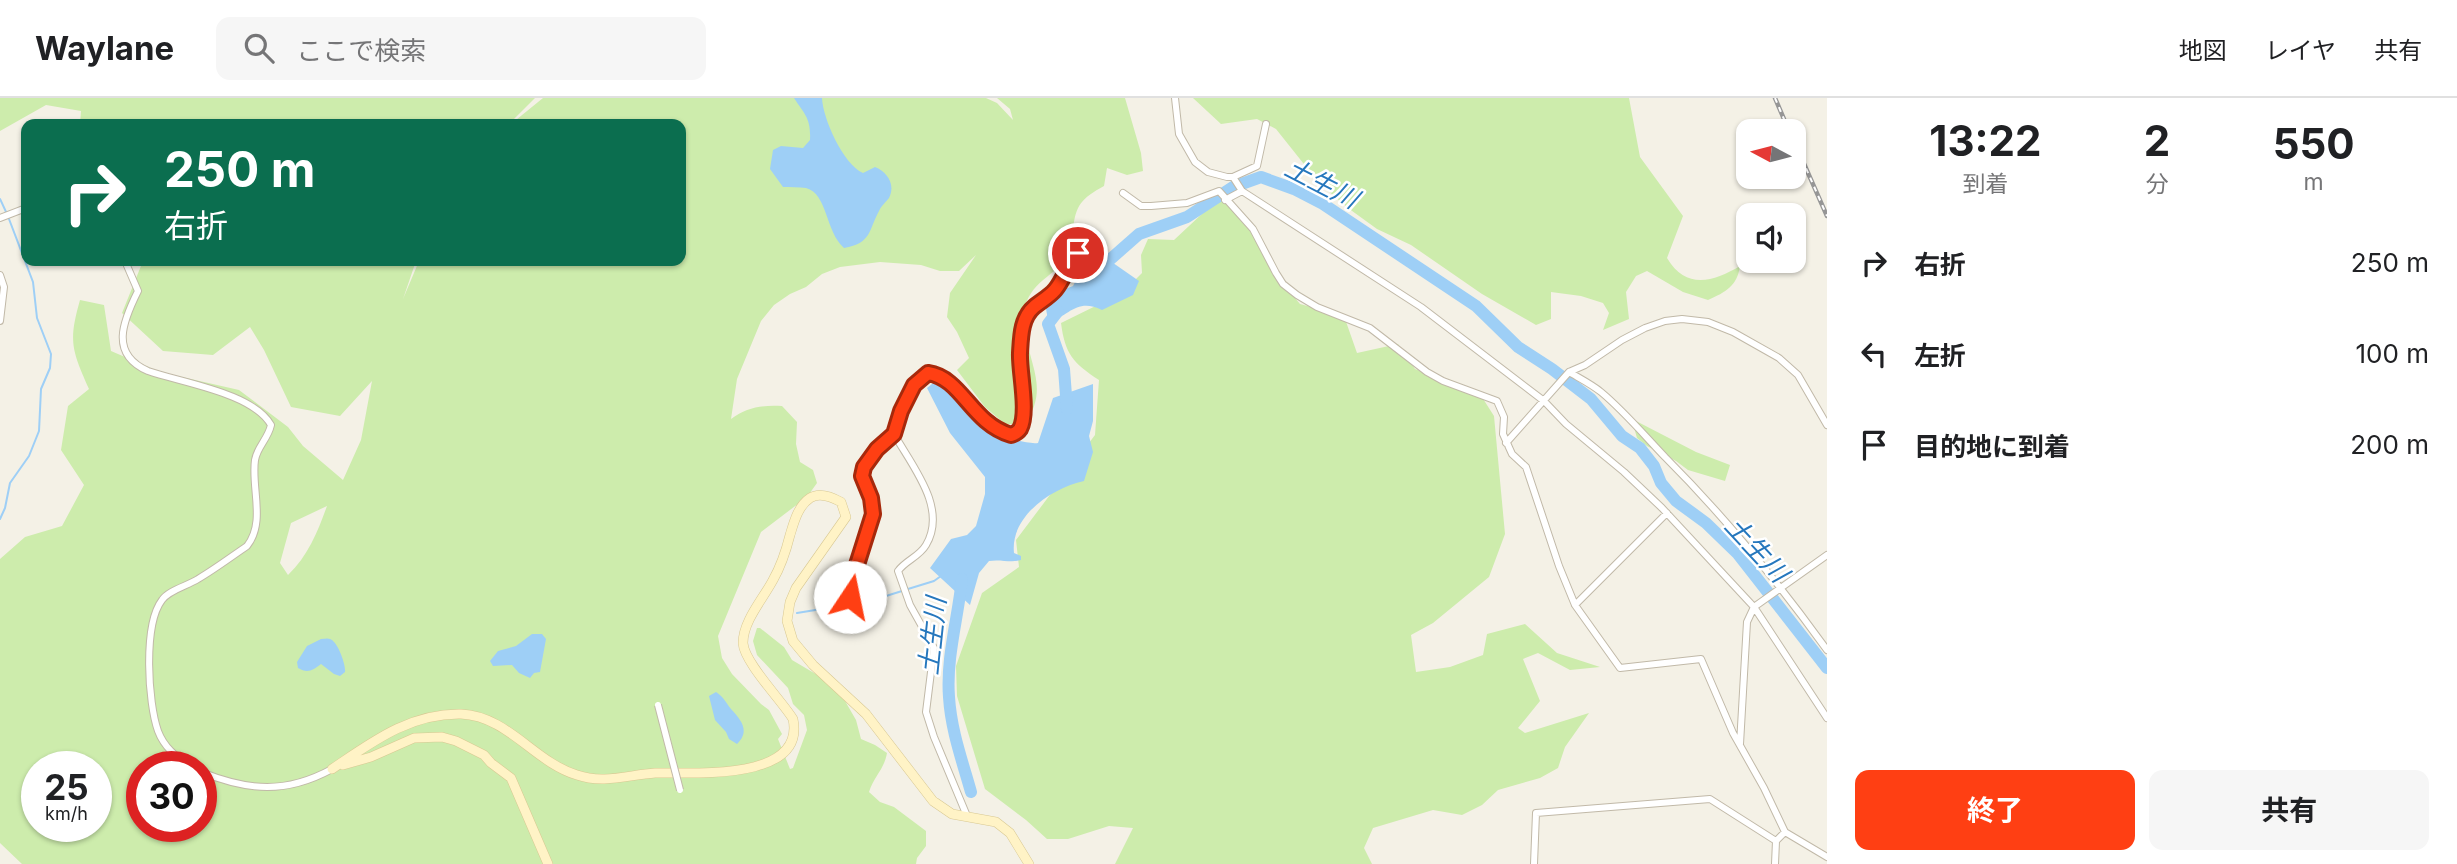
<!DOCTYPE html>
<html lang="ja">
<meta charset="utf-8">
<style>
body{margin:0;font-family:Inter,"Noto Sans JP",sans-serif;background:#f6f6f6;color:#202124;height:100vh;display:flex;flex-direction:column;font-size:26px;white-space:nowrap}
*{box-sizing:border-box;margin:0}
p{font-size:23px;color:#757577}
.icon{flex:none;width:38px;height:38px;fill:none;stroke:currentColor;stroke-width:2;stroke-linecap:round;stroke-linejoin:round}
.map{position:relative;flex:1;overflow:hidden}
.details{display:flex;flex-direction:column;background:#fff;width:630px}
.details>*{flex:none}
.guide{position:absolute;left:21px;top:21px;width:665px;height:147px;border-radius:14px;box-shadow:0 2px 5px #0004;background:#0b6e4f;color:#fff;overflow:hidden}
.needle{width:46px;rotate:277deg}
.tools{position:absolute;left:1736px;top:21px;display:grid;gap:14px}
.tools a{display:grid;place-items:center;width:70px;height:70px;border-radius:14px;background:#fff;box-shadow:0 2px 5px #0004;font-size:35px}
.speed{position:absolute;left:21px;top:653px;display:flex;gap:14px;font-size:35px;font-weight:700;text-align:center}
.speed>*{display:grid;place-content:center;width:91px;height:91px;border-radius:50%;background:#fff;box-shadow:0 2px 5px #0004;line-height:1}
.speed small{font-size:18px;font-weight:400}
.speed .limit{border:10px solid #d22;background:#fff;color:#111}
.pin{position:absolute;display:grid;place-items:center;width:60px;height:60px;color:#fff;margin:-30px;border:4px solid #fff;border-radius:50%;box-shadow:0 2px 7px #0007}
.me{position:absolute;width:77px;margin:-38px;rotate:11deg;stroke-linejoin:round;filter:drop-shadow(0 0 5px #0008)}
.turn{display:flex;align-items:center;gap:24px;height:147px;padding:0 28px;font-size:32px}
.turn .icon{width:91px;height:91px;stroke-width:2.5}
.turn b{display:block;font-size:49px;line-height:60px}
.eta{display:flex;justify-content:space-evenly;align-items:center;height:119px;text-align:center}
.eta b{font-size:42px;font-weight:700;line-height:49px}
.action{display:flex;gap:14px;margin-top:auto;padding:14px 28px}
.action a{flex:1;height:80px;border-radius:14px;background:#ff3f13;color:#fff;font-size:28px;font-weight:700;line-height:80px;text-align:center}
.action a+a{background:#f6f6f6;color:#202124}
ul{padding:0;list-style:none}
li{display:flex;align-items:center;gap:21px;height:91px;padding:0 28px}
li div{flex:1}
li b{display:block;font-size:26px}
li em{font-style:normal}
header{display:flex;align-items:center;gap:42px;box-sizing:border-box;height:98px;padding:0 35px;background:#fff;border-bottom:2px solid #e0e0e0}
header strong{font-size:33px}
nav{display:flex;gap:38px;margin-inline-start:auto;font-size:24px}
.search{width:490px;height:63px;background:#f6f6f6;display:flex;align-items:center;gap:18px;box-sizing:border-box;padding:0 24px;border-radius:14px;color:#757577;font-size:26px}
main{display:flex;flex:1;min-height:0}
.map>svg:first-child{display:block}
</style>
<header>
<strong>Waylane</strong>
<div class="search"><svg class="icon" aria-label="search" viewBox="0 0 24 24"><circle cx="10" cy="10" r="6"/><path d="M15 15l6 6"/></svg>ここで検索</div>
<nav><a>地図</a><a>レイヤ</a><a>共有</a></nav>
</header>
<main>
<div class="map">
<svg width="1827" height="766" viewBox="0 0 1827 766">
<rect width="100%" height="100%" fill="#f4f1e6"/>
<path fill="#cdecac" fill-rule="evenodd" d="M 0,0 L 535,0 L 509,26 L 80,26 L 81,13 L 46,7 L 0,33 Z
M 543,0 L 986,0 L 997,5 L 1013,22 L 1010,11 L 997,0 L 1125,0 L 1141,55 L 1143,73 L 1127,77 L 1107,70 L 1104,88 C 1082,100 1075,107 1073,133 C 1073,140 1073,148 1070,154 C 1057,180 1029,180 1023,217 C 1022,224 1025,232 1026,239 C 1033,274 1047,293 1025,326 L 1005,326 L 985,309 L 957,272 L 969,260 L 957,234 L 947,219 L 950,195 L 976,157 L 959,173 L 940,173 L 921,167 L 880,164 L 840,169 L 822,176 L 806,189 L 790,196 L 774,207 L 761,223 L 737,281 L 731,321 C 747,309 762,307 782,308 L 797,324 L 796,346 L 800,364 L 813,372 L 817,385 L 807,399 L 761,434 L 718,538 L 722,560 L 732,576 L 761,606 L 769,612 L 782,636 L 778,641 L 790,671 L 793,670 L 807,632 L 804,617 L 793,606 L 788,590 L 757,557 L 753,543 L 757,530 L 760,530 L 784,549 L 792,562 L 831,585 L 841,596 L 856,622 L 861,641 L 875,647 L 887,655 C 884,672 874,678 869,694 L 880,704 L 894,709 L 926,733 L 926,748 L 917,760 L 916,766 L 22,766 L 0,745 L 0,461 L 25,439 L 62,428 L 84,387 L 61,352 L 68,308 L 89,291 C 72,252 68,244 80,202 L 104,207 L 111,253 L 160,274 L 239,292 L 288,329 L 303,348 L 343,382 L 361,342 L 372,283 L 340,318 L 291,309 L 264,252 L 250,229 L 213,257 L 163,253 L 122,215 L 143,163 L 416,163 L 403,201 L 419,163 L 681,163 L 681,26 L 511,26 ZM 327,408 C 318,433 308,458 288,477 L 280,465 L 291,425 ZM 37,668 L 96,668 L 96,728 L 37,728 ZM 142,668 L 201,668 L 201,728 L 142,728 Z
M 1193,0 L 1629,0 L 1640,59 L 1683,118 L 1667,160 C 1686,192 1713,184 1740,168 C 1737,188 1726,194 1708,202 L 1683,194 L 1647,173 L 1636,178 L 1626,194 L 1629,221 L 1603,232 L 1609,215 L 1603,205 L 1581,198 L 1551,194 L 1551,221 L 1536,227 L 1482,196 L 1411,147 L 1377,131 L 1348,110 L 1319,85 L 1276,31 L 1257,21 L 1221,26 Z
M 1219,100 L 1243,118 L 1275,176 L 1300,206 L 1344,218 L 1357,255 L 1398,246 L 1415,271 L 1480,296 L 1494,318 L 1505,436 L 1489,479 L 1433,525 L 1411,537 L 1416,574 L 1450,569 L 1483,557 L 1487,536 L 1525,526 L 1557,555 L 1600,569 L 1570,572 L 1538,555 L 1523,561 L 1540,603 L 1518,630 L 1525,635 L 1589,615 L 1565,649 L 1558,670 L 1540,680 L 1498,692 L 1482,707 L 1462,717 L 1433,712 L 1373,730 L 1364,750 L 1372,766 L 1115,766 L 1133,730 L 1109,728 L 1068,741 L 1047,741 L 1026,722 L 985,691 L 957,598 L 956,568 L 982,495 L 1019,469 L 1016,442 L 1095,337 L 1099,282 C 1073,265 1065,256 1061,225 L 1122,195 L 1142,175 L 1141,157 L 1148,141 L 1174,142 Z
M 1636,323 L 1696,354 L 1730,367 L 1725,383 L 1688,372 L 1676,363 L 1647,348 L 1637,340 L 1633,326 Z"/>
<path fill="#9ecff6" d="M 794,0 L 822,0 C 823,21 843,66 863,75 L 875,69 C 887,74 896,86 889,100 C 886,104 881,108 879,113 C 868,133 872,145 844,150 C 825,133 828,96 806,90 C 799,89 790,89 783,89 L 770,71 L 773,52 L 781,48 L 803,50 L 810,42 C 811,20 805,17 794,0 Z
M 1093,151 L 1139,183 L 1133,197 L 1102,212 C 1078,200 1070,216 1049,225 C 1041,194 1048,198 1073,188 L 1077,180 L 1081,157 Z
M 943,277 C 953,291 961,306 971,319 C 981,332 1022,347 1038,345 L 1053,300 L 1093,286 L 1093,323 L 1089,338 L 1093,354 L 1084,383 C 1052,390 1010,418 1014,455 L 1021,458 L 1021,462 C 1011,465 1000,461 989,463 L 979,475 L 970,507 L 930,470 L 951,441 L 967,437 L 976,428 L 985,396 L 985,379 L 950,335 L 927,290 Z
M 532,536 L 542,536 L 546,541 L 540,574 L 534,575 L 530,580 L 519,575 L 512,567 L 493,568 L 490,563 L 498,553 L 516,548 Z
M 321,541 C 326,541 330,539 334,544 C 339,549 346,567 345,574 L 340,578 L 334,576 L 321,566 C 313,572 308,576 298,570 L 297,564 L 307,548 Z
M 716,594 C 724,599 726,605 731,611 C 742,623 750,633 737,646 L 729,641 L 726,634 L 715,622 L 709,598 Z"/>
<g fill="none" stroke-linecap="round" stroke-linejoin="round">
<path stroke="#9ecff6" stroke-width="2" d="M 0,101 L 7,116
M 0,421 L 5,410 L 10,385 L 29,358 L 39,333 L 41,291 L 50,270 L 51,256 L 37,220 L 33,184 L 9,121
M 908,491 L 934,483 L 941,478
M 797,515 L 870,503 L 902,493"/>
<path stroke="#9ecff6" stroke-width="12" d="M 1097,173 L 1139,136 L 1187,119 L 1233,89 L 1261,79 L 1294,91 L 1323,106 L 1476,208 L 1518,249 L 1552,271 L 1591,301 L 1622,338 L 1640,350 L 1654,368 L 1661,385 L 1676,403 L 1706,425 L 1738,456 L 1827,570
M 1058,213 L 1048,226 L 1064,271 L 1067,311
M 962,481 C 958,520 946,560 949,599 C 951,632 962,662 971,694"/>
<defs>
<path id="street" d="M 1175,0 L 1179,36 L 1195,64 L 1208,74 L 1227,79 L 1233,79 L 1257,68 L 1266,26
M 1242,93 L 1421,209 L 1544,303 L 1566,326 L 1624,374 L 1662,410 L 1754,509 L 1827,620
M 1123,95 L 1141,108 L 1151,108 L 1187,105 L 1219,93 L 1253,131 L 1276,175 L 1283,186 L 1297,197 L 1317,209 L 1370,230 L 1427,274 L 1443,283 L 1497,303 L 1504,319 L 1503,336 L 1512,356 L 1526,369 L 1559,468 L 1575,507 L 1620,570 L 1701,561 L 1733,635 L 1764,690 L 1785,734 L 1827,759
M 1225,102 L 1242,93 L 1233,79
M 0,120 L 26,110
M 125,163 L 138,193 C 123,223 109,256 148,273 C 183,285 253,295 271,327 C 268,341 257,349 255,362 C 251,390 266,424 247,448 C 231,459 215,471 198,481 C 187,488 169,492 162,502 C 143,527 148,605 158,633 C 164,649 176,659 190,668
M 0,177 L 4,189 L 0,223
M 1569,274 C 1579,280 1591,286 1601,294 C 1624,313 1644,337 1665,359 C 1725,419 1778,484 1827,552
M 894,336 C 912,368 948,410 926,447 C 919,459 906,462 898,473 L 910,507 L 934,550 L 926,614 L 934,639 L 967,718
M 1506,345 L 1569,274 L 1585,267 L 1622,242 L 1645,230 L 1665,223 L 1682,221 L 1708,224 L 1733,234 L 1779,260 L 1798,277 L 1827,327
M 850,499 L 854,473 L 873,416 L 871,400 L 862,378 L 864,369 L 877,351 L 894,336 L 901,313 L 914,287 L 928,275 C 961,279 972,325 1011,337 C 1033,327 1019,275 1020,255 C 1021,239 1021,220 1034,209 C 1041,203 1049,198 1055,192 C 1065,180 1067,166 1078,155
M 1575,507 L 1667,415
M 1740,646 L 1747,524 L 1754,509 L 1827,457
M 201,674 C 249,693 286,696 332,671
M 1534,766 L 1536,715 L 1710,701 L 1776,743
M 1775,766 L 1776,743 L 1785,734"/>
<path id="secondary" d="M 343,667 L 371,659 L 414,640 L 442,639 L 456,643 L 484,657 L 491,665 L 511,680 L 548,766
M 332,671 C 372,644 410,615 461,616 C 508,618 534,664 577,677 C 603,686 628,677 655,675 C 692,674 806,684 793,621 C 782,603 744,564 743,545 C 743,523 763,501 773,482 C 781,468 786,453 790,437 C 794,424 798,408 810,400 C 819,394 832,399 841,404 L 846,419 L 796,490 L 790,504 L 787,523 L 793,543 L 813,567 L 866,616 L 933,703 L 952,716 L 996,724 L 1010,735 L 1029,766"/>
</defs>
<use href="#street" stroke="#c1b9a8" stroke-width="8"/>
<use href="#secondary" stroke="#d8c892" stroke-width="10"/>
<use href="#street" stroke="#fff" stroke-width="6"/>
<use href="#secondary" stroke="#fff3c6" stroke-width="9"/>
<defs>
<path id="rail" d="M 1775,0 L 1789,33
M 1794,43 L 1827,118"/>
</defs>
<use href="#rail" stroke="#969696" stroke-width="4.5"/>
<use href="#rail" stroke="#fff" stroke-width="2" stroke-dasharray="5" stroke-linecap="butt"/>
<defs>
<path id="street-bridge" d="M 658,607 L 680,692"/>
</defs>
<use href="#street-bridge" stroke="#c1b9a8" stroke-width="8" stroke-linecap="butt"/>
<use href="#street-bridge" stroke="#fff" stroke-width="6"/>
</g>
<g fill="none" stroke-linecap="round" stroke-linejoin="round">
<defs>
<path id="route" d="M 850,499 L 855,473 L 873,416 L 871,400 L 862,378 L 864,369 L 877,351 L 894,336 L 901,313 L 914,287 L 928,275 C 962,280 971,325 1011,337 C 1014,336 1018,334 1020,331 C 1029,314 1019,273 1020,255 C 1021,239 1021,220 1034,209 C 1041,203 1049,199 1055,192 C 1065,180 1067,166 1078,155"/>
</defs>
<use href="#route" stroke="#a6290c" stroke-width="18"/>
<use href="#route" stroke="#ff3f13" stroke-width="12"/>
</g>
<g text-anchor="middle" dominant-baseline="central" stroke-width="5" stroke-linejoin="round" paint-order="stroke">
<g font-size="26" font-style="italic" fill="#2577bd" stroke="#fff">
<text transform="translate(1322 85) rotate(27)">土生川</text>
<text transform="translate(1757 451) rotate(47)">土生川</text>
<text transform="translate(932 538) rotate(-84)">土生川</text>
</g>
</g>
</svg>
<div class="tools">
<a><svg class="needle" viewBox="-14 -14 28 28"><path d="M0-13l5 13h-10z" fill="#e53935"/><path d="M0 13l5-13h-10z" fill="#757577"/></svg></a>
<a><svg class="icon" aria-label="sound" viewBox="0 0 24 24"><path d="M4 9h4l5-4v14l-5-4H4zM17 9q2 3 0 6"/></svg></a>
</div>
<div class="speed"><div>25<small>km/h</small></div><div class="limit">30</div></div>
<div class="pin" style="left:1078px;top:155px;background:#d93025"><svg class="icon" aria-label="arrive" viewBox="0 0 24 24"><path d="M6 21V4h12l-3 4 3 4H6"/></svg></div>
<svg class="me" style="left:850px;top:499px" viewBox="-20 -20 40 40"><circle r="19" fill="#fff"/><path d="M0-13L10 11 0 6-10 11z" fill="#ff3f13"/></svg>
<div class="guide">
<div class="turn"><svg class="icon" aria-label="right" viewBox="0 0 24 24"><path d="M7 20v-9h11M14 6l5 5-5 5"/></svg><div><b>250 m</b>右折</div></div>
</div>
</div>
<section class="details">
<div class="eta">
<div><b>13:22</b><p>到着</p></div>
<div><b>2</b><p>分</p></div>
<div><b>550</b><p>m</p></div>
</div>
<ul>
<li><svg class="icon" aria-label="right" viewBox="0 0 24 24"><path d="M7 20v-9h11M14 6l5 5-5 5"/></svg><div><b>右折</b></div><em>250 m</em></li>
<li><svg class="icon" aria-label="left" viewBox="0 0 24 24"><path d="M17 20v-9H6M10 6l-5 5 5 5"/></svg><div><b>左折</b></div><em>100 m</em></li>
<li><svg class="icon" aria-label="arrive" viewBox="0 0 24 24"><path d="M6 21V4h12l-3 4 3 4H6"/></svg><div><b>目的地に到着</b></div><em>200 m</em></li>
</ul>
<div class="action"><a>終了</a><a>共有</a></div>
</section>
</main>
